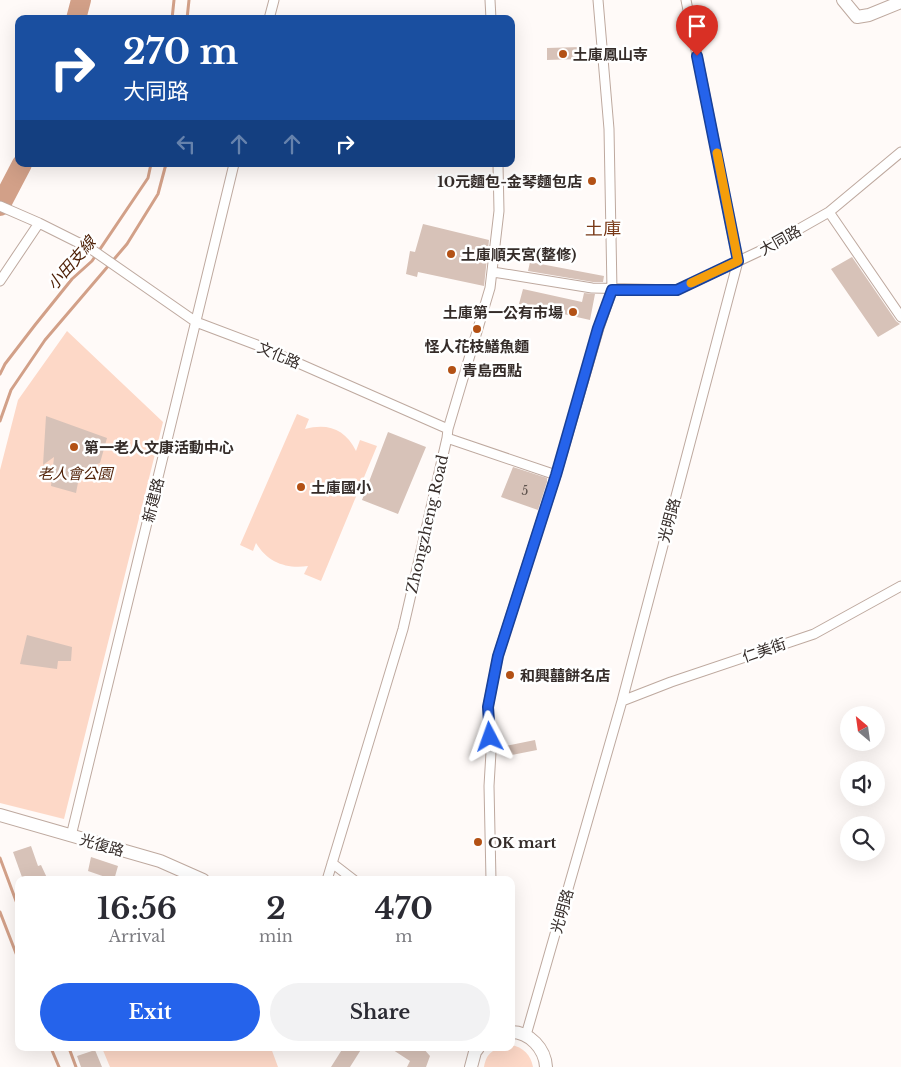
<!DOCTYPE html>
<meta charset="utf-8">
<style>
body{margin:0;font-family:"Libre Baskerville","Noto Sans TC",serif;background:#f2f2f3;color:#2b2b33;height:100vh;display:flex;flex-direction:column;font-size:19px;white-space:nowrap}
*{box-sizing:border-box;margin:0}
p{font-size:16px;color:#7c7c81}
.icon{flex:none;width:28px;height:28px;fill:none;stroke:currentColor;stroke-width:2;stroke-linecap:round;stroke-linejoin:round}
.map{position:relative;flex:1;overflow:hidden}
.panel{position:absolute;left:15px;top:876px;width:500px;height:175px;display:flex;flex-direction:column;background:#fff;border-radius:10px;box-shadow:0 5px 20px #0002}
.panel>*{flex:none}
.hud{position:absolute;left:15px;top:15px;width:500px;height:152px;border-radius:10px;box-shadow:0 5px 20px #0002;background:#1a4fa0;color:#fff;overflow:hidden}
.needle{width:32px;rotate:331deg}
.buttons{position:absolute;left:840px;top:706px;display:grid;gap:10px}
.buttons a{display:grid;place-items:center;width:45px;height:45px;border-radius:50%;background:#fff;box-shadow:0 5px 20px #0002;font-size:25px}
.pin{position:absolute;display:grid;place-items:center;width:42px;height:42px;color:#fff;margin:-51px -21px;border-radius:50% 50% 50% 0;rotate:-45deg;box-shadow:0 0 5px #0007}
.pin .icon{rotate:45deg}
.me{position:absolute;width:55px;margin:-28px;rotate:356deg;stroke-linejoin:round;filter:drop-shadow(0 0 4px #0008)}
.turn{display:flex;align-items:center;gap:18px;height:105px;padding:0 25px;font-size:22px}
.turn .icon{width:65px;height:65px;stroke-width:2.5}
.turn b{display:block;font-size:35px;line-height:42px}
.lanes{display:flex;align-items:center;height:48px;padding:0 25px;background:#0003;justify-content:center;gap:25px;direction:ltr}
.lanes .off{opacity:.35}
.eta{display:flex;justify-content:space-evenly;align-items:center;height:85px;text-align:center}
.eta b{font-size:30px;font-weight:800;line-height:35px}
.cta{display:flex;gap:10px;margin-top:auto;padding:10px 25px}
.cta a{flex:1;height:58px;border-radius:30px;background:#2563eb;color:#fff;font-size:20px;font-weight:800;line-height:58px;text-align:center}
.cta a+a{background:#f2f2f3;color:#2b2b33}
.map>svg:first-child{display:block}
</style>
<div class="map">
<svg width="901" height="1067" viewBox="0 0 901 1067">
<rect width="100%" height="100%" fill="#fffaf8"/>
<path fill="#fdd8c7" d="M 67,331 L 163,422 L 64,819 L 0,803 L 0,470 L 18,400 Z
M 297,414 L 309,419 L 305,429 C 328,423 345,429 356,451 L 360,440 L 377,446 L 321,581 L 304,574 L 308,566 C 287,569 268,563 256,543 L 253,551 L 240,545 Z
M 511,1045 C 523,1047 531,1055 533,1067 L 484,1067 C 487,1050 496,1048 511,1048 Z
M 102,1048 L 271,1048 L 278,1067 L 110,1067 Z"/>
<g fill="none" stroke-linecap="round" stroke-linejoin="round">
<path stroke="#d2a088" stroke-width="3" d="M 172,19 L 174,0
M 187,19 L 189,0
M 0,374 L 5,364 L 35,325 L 72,279 L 92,261 L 148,178 L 151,164
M 0,421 L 11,390 L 45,340 L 127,244 L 158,194 L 166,164
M 0,858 L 19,909
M 0,912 L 19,961
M 51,1048 L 59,1067
M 69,1048 L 76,1067"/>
<path stroke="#d2a088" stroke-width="20" d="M 76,19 L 81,0
M 0,206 L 22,164"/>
</g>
<path fill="#d7c2b8" d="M 580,47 L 580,59 L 547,60 L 547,48 Z
M 423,224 L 489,240 L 484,286 L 418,272 L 417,277 L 406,274 L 410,251 L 415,252 Z
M 852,257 L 896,321 L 900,324 L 878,337 L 831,269 Z
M 530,262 L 604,276 L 603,282 L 593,282 L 528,271 Z
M 523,289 L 582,302 L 584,293 L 595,294 L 590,320 L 519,304 Z
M 46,416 L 107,438 L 100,463 L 88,468 L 81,467 L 76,493 L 51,486 L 54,457 L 43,465 Z
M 388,432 L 426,447 L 398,514 L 362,500 Z
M 513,467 L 547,478 L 547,482 L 538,510 L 501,497 Z
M 27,635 L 72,647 L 71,661 L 58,661 L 57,669 L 20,664 Z
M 535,740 L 537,750 L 507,756 L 505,746 Z
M 31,846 L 38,866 L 41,865 L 48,880 L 23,880 L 13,852 Z
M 91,857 L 118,866 L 114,880 L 88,871 Z
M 343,1048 L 362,1048 L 350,1067 L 331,1067 Z
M 390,1048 L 423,1048 L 430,1056 L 426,1067 L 407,1067 L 410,1061 Z
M 95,1050 L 102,1067 L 81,1067 L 77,1056 Z"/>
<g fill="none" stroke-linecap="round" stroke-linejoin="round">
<defs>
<path id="street" d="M 490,0 L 491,19
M 269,19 L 274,0
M 0,206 L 39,223 L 91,249 L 196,322 L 257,345 L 448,429
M 829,212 L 901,317
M 493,272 L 592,288 L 677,290 L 762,250 L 829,212 L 901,152
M 0,281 L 39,223
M 447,438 L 556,475
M 622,701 L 671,682 L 814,634 L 901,586
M 71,836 L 234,164
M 332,863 L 354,880
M 327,880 L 403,629 L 447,438 L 448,429 L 490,288 L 499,211 L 498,164
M 491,880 L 489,786 L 491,752 L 488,707 L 498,656 L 556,475 L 599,328 L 612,290 L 609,129 L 598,0
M 526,1035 L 622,701 L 738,261 L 686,0"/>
<path id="secondary" d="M 843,0 L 857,17 L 869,15 L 901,2
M 0,815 L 160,861 L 203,880
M 511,1032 C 530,1032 545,1049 546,1067
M 471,1067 L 475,1052 L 478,1048"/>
</defs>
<use href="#street" stroke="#bea99f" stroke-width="11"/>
<use href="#secondary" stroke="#bea99f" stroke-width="14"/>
<use href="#street" stroke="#fff" stroke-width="9"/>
<use href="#secondary" stroke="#fff" stroke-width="12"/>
</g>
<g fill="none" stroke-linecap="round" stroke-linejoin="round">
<defs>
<path id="route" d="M 490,737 L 488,707 L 498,656 L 556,475 L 598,328 L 612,290 L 677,290 L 738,261 L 697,56"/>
</defs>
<use href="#route" stroke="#184099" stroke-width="12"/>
<use href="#route" stroke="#2563eb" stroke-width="9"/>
<path stroke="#f59e0b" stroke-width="9" d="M 691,283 L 738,261 L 717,153"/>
</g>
<g fill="#b35115" stroke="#fff" stroke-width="2">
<circle cx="563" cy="54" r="5"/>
<circle cx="592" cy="181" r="5"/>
<circle cx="451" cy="254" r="5"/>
<circle cx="573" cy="312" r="5"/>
<circle cx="477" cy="329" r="5"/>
<circle cx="452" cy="370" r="5"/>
<circle cx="74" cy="447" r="5"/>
<circle cx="301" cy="487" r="5"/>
<circle cx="510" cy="675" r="5"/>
<circle cx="478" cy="842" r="5"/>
</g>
<g text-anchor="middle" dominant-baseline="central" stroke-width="5" stroke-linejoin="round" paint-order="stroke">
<g font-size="12" fill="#5e524d">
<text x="525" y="490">5</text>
</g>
<g font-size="15" font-weight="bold" fill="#352c29" stroke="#fff" text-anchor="start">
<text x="573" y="54">土庫鳳山寺</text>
<text x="582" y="181" text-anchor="end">10元麵包-金琴麵包店</text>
<text x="461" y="254">土庫順天宮(整修)</text>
<text x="563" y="312" text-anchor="end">土庫第一公有市場</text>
<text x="477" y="346" text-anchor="middle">怪人花枝鱔魚麵</text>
<text x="462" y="370">青島西點</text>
<text x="84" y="447">第一老人文康活動中心</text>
<text x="311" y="487">土庫國小</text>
<text x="520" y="675">和興囍餅名店</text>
<text x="488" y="842">OK mart</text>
</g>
<g font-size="15" fill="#352c29" stroke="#fff">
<text transform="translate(780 240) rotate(-29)">大同路</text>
<text transform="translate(279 355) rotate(23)">文化路</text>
<text transform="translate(153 500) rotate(-76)">新建路</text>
<text transform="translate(669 520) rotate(-75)">光明路</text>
<text transform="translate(427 524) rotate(-77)">Zhongzheng Road</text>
<text transform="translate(764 650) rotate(-19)">仁美街</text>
<text transform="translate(102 845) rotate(16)">光復路</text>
<text transform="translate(562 911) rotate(-74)">光明路</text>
</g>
<g font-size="15" font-style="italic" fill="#53240a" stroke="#fff">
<text x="75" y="473">老人會公園</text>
</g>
<g font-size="16" font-style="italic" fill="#4c1e04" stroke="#fff">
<text transform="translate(71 263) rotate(-49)">小田支線</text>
</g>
<g font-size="18" fill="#783816" stroke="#fff">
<text x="603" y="229">土庫</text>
</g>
</g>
</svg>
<div class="buttons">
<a><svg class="needle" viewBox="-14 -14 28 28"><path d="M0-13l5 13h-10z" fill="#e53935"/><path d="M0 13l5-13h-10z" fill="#7c7c81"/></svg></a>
<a><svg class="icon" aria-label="sound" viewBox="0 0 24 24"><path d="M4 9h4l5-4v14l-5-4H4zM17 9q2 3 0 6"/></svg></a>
<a><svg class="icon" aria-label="search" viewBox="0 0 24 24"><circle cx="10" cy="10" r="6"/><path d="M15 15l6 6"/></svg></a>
</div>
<div class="pin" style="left:697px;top:56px;background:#d93025"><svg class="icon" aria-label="arrive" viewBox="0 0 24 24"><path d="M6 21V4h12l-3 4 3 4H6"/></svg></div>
<svg class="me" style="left:490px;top:737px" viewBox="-20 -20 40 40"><path d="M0-17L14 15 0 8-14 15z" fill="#2563eb" stroke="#fff" stroke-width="4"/></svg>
<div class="hud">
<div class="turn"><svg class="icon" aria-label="right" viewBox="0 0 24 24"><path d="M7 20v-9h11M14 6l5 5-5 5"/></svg><div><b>270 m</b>大同路</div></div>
<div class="lanes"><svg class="icon off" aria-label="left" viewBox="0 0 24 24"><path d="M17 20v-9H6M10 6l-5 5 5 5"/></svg><svg class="icon off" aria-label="ahead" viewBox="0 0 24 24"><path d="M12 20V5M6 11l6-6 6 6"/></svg><svg class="icon off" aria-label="ahead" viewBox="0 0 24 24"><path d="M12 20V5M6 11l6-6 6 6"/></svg><svg class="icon" aria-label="right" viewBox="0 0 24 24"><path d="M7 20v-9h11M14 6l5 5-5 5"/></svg></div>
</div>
<section class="panel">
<div class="eta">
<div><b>16:56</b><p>Arrival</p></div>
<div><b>2</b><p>min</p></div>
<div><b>470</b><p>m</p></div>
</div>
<div class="cta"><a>Exit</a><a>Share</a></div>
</section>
</div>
